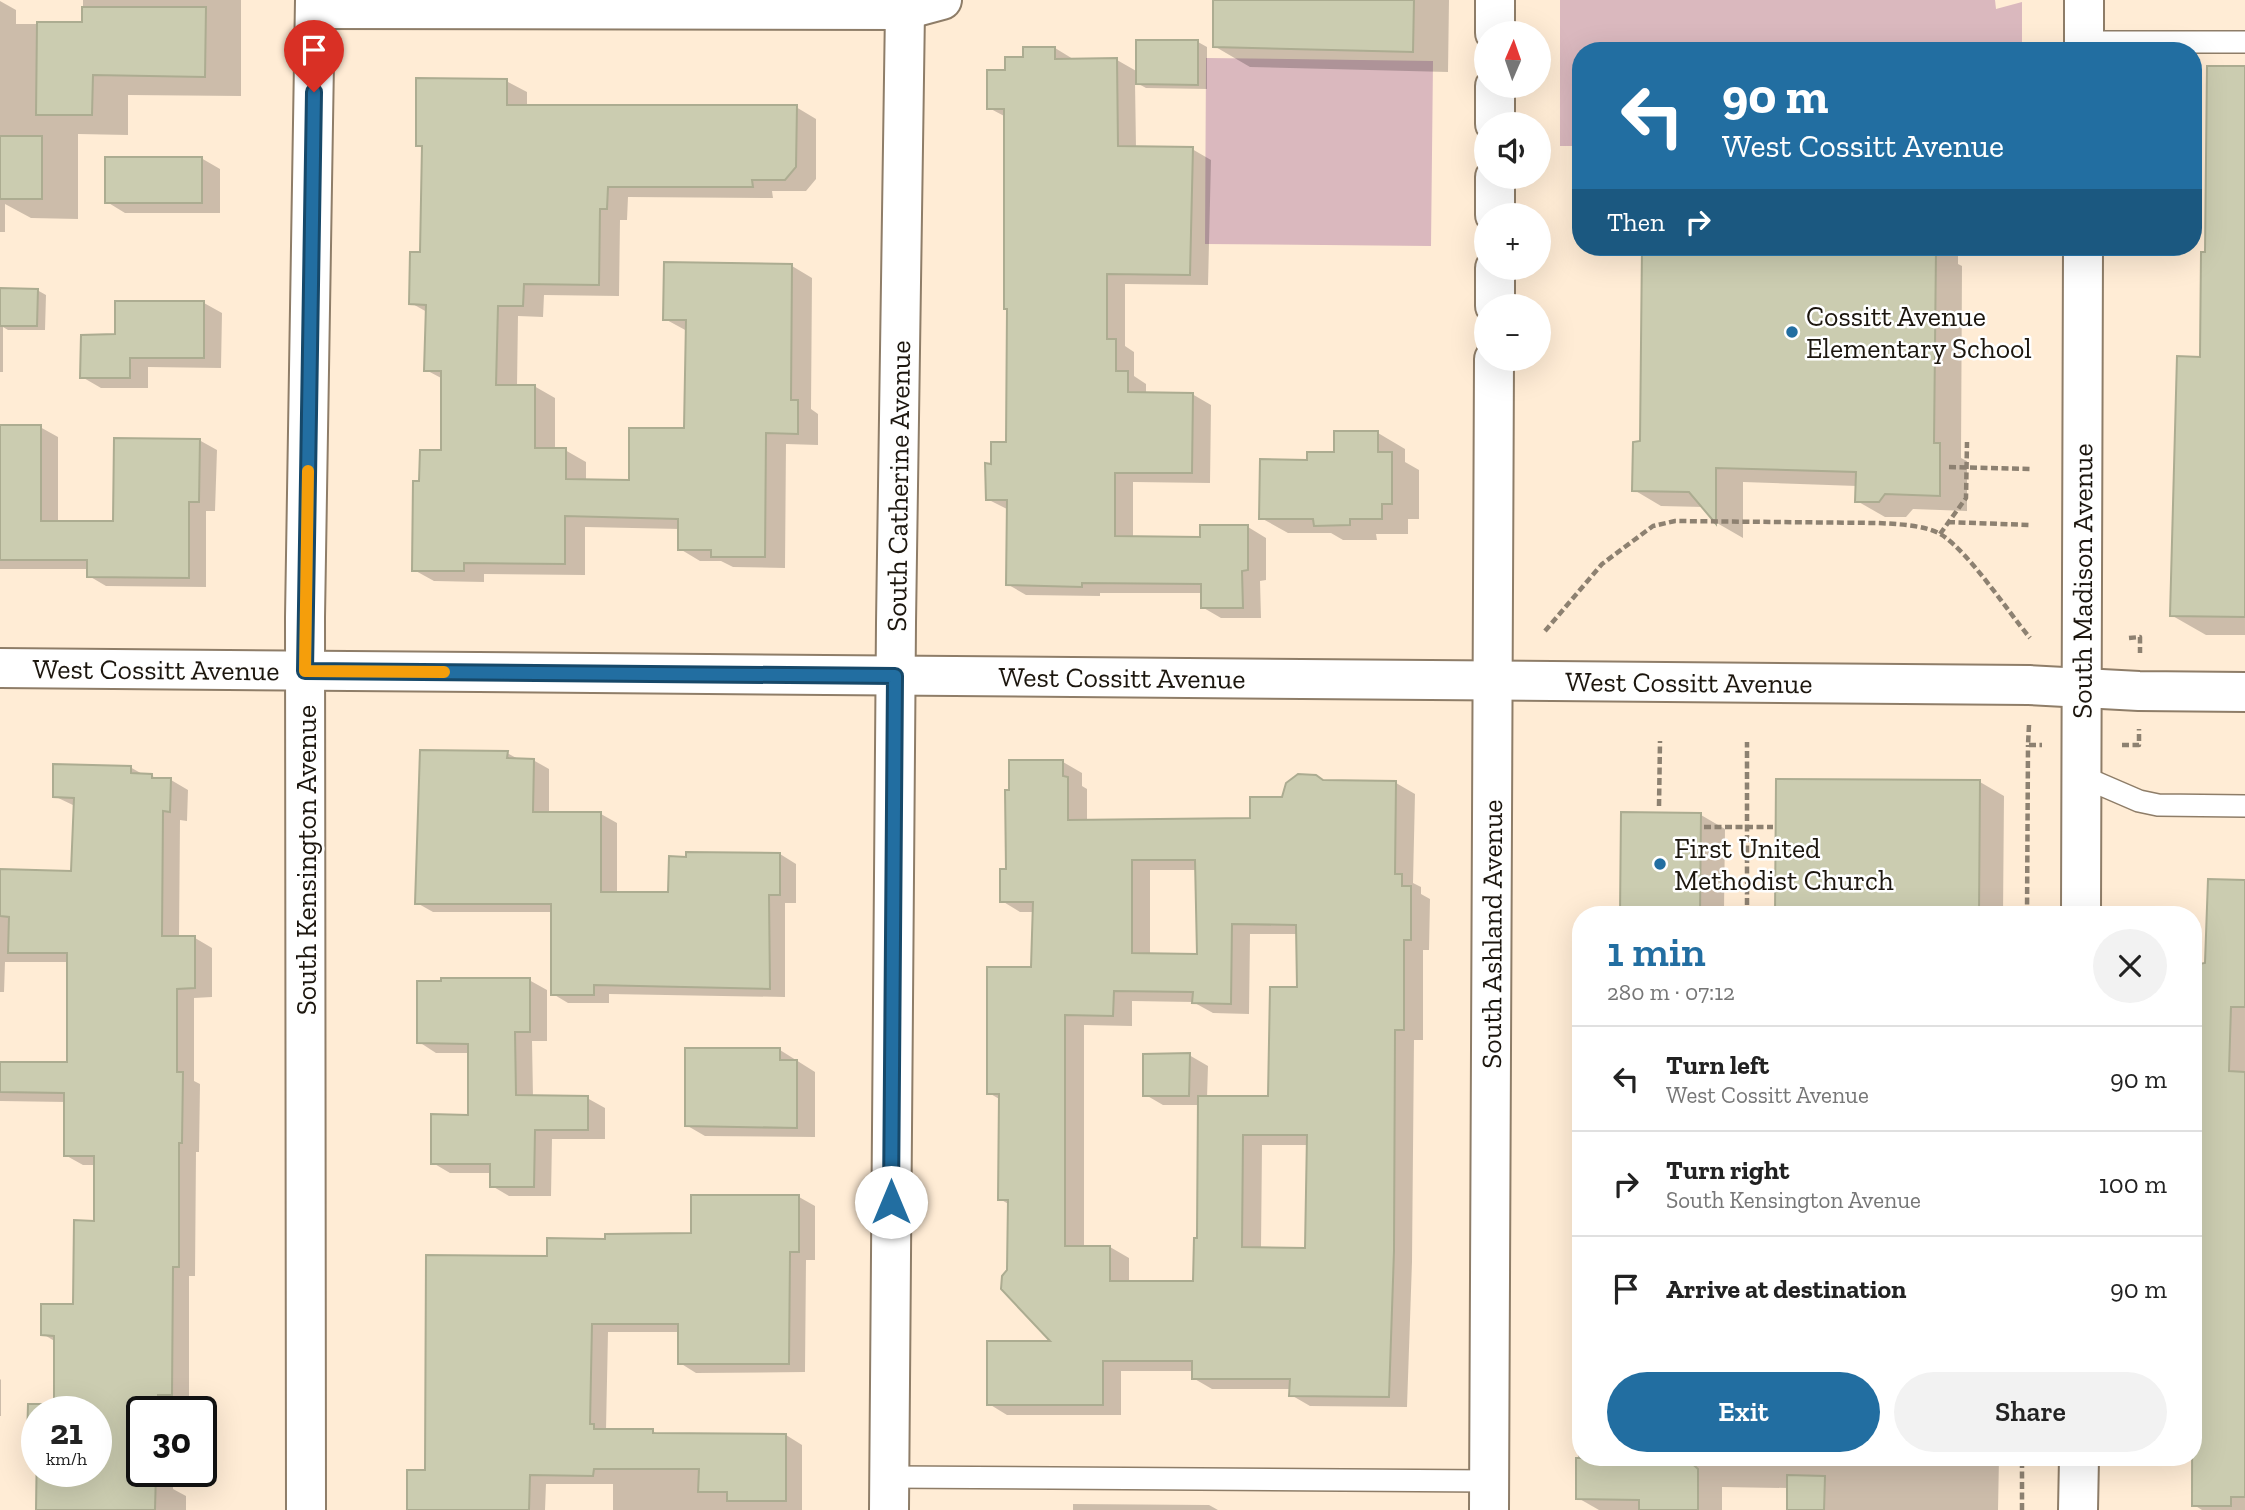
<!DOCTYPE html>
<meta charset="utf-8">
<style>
body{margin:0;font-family:"Zilla Slab",serif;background:#f2f2f2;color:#222;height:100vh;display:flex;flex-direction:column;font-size:26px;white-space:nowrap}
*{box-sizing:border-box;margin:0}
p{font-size:23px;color:#767676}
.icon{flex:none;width:38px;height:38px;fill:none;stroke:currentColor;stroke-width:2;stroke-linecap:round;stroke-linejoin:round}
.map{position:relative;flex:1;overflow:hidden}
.side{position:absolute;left:1572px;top:906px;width:630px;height:560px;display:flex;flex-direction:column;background:#fff;border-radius:28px;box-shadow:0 7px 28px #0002}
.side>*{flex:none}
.guide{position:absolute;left:1572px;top:42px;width:630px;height:214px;border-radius:28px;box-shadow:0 7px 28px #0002;background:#226ea1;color:#fff;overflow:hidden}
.needle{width:46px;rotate:2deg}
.controls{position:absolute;left:1474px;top:21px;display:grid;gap:14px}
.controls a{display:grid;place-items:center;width:77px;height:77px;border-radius:50%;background:#fff;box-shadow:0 7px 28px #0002;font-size:35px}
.speed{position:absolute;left:21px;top:1396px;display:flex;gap:14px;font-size:35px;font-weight:700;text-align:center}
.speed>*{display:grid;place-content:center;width:91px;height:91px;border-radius:50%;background:#fff;box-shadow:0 7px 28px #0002;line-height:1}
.speed small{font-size:18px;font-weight:400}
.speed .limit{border:4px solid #111;border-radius:10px;background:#fff;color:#111}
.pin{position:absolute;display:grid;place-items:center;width:60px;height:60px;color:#fff;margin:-72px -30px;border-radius:50% 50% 50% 0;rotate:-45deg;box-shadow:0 0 7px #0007}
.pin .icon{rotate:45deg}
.me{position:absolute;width:77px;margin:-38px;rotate:0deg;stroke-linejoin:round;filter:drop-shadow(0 0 5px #0008)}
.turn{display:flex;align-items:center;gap:24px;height:147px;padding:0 35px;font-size:32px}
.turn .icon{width:91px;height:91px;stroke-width:2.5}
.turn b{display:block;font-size:49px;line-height:60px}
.then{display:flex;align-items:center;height:66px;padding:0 35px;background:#0003;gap:14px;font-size:26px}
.round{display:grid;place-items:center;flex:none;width:74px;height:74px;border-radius:37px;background:#f2f2f2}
.headline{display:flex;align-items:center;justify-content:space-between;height:119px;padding:0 35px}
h1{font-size:42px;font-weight:600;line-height:52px;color:#226ea1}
.button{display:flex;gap:14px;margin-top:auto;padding:14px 35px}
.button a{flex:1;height:80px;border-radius:42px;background:#226ea1;color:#fff;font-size:28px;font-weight:600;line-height:80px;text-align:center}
.button a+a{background:#f2f2f2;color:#222}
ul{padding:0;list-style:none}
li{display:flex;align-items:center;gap:21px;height:105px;padding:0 35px;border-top:2px solid #e0e0e0}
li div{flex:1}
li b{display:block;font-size:26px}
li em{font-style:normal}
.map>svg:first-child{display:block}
</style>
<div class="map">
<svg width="2245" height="1510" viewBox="0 0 2245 1510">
<rect width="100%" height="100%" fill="#ffecd5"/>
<path fill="#dab8be" d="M 1560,0 L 1995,0 L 1996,9 L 2022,2 L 2022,51 L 1580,51 L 1580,146 L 1560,146 Z
M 1206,58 L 1433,61 L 1431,246 L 1205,244 Z"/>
<path fill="#0003" fill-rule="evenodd" d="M 83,0 L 241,0 L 241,96 L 128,95 L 128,135 L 78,134 L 78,219 L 31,218 L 5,204 L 5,232 L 0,232 L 0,1 L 16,10 L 16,24 L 83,24 Z
M 1215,0 L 1449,0 L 1448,72 L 1250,67 L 1214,46 Z
M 1198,42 L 1207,47 L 1207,89 L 1146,88 L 1135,82 L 1136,148 L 1192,149 L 1211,160 L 1208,285 L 1125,284 L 1125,346 L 1134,352 L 1134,376 L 1146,384 L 1146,394 L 1192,394 L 1211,405 L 1210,483 L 1133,482 L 1133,538 L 1202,538 L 1248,527 L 1266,538 L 1266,580 L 1260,581 L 1261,618 L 1221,618 L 1202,607 L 1202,593 L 1100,593 L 1100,596 L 1026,595 L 1007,584 L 1009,510 L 987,499 L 993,465 L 1007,443 L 1009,309 L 1006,117 L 989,108 L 1007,71 L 1025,59 L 1055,48 L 1073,59 L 1117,60 L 1138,72 Z
M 2245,68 L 2245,635 L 2206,635 L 2171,615 L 2202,359 L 2207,254 Z
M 506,81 L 527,92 L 527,107 L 796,107 L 816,119 L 816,179 L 806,191 L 772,191 L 773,198 L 628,197 L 627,220 L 620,220 L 619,296 L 544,295 L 543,317 L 518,316 L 517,386 L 534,386 L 555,398 L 555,450 L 565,450 L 586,462 L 586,481 L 631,482 L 686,429 L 687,331 L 665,319 L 792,266 L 812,278 L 811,409 L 818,414 L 818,445 L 786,444 L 785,568 L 733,567 L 721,561 L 700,561 L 680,549 L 680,529 L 585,527 L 585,575 L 484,574 L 484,582 L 434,581 L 414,570 L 421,482 L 443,452 L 443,379 L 426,370 L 427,312 L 411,303 L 422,254 L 423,149 L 418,145 Z
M 201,158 L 220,169 L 220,213 L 125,213 L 107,202 Z
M 1644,247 L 1958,247 L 1958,264 L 1962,266 L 1961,458 L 1967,461 L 1967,511 L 1913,509 L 1906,517 L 1885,517 L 1857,501 L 1857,486 L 1743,482 L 1743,538 L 1717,523 L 1703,507 L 1661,506 L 1634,490 L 1642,443 Z
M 0,290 L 37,290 L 46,295 L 45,330 L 8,330 L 3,327 L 3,372 L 0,372 Z
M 204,303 L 222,313 L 221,368 L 148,367 L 148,388 L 101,388 L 82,377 L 117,336 Z
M 0,427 L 40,427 L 58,437 L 58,523 L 114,523 L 199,440 L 217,450 L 215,511 L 206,511 L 206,587 L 106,586 L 89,576 L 89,569 L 0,569 Z
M 1378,433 L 1405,449 L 1405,462 L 1419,470 L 1419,519 L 1408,519 L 1408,534 L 1376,534 L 1377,540 L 1343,540 L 1331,533 L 1288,533 L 1261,518 L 1309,461 L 1335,454 Z
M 507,753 L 520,760 L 533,760 L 549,769 L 549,814 L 601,814 L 617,823 L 617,894 L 670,894 L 780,854 L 796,864 L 796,903 L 785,903 L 785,997 L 609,994 L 609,1003 L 568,1003 L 553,994 L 552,912 L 433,912 L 417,903 Z
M 1063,762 L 1082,773 L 1082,786 L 1087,789 L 1087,821 L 1252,820 L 1283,799 L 1324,782 L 1396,783 L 1415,794 L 1413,883 L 1421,887 L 1421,894 L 1430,899 L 1429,950 L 1423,950 L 1423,1040 L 1414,1040 L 1412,1262 L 1407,1407 L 1310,1406 L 1291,1395 L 1291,1389 L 1212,1389 L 1193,1378 L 1193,1371 L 1121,1371 L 1121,1415 L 1007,1415 L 989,1404 L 1054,1342 L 1009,1270 L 1010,1205 L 1000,1199 L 1001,1100 L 989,1093 L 1032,969 L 1034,912 L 1020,912 L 1002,901 L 1007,871 ZM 1150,870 L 1197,870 L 1199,956 L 1150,955 ZM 1250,934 L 1298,934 L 1299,989 L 1270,1098 L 1207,1098 L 1208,1066 L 1189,1055 L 1144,1094 L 1163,1105 L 1200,1105 L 1198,1240 L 1195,1283 L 1129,1283 L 1129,1258 L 1110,1247 L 1084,1247 L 1084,1025 L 1132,1026 L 1132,1001 L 1193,1002 L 1213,1013 L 1249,1014 ZM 1262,1145 L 1308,1145 L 1307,1250 L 1261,1249 Z
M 130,767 L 144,775 L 152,776 L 159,780 L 171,780 L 188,790 L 187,821 L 180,820 L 179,938 L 195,938 L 212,948 L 212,997 L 194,998 L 194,1081 L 200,1084 L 199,1152 L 196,1152 L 195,1276 L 189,1276 L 189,1404 L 175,1404 L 175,1412 L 142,1412 L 142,1472 L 173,1472 L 173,1489 L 186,1496 L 186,1510 L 37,1510 L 38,1472 L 96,1472 L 96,1412 L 37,1412 L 37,1444 L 29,1440 L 29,1406 L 56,1406 L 56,1342 L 43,1334 L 75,1306 L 96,1222 L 96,1165 L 83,1165 L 65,1155 L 66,1102 L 0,1101 L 0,1063 L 69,1063 L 68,962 L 5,962 L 4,992 L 0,992 L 0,872 L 73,872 L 75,806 L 54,796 Z
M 1980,782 L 2004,796 L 2003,915 L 1621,915 L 1622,814 L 1701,815 L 1725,829 L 1724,910 L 1777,911 Z
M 2245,882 L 2245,1510 L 2202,1510 L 2194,1505 L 2193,965 L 2207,964 Z
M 529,980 L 547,990 L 547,1041 L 532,1041 L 533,1097 L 587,1098 L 605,1108 L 605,1139 L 552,1139 L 551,1196 L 509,1196 L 492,1186 L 492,1173 L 450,1173 L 433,1163 L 470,1117 L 470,1053 L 436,1053 L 419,1042 Z
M 780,1050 L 815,1072 L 815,1137 L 705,1136 L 686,1125 Z
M 799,1197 L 815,1206 L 815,1260 L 806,1260 L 805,1372 L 696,1373 L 680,1363 L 680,1332 L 608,1332 L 606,1430 L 652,1431 L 660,1435 L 786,1435 L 802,1445 L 802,1510 L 613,1510 L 613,1484 L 546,1484 L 545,1510 L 408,1510 L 427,1472 L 549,1258 L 607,1241 L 693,1234 Z
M 0,1379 L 1,1380 L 1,1416 L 0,1416 Z
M 1578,1452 L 1580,1452 L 1580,1458 L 1999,1458 L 1998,1510 L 1789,1510 L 1788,1488 L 1722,1487 L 1722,1510 L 1599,1510 L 1578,1498 Z
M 1073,1504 L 1209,1505 L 1218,1510 L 1073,1510 Z"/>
<path fill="#cbccb0" stroke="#acac91" stroke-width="2" fill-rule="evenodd" d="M 1213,0 L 1414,0 L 1413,52 L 1213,47 Z
M 82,7 L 206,7 L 205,77 L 93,75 L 92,115 L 36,115 L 37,22 L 82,22 Z
M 1136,40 L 1198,40 L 1198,85 L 1136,84 Z
M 1023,47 L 1055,47 L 1055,59 L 1117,58 L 1118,146 L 1193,147 L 1190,275 L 1107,274 L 1107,339 L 1116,339 L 1116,371 L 1128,371 L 1128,392 L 1193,393 L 1192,473 L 1115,473 L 1115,536 L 1200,537 L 1200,525 L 1248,525 L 1248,570 L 1242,571 L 1243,608 L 1201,608 L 1201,584 L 1082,583 L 1082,587 L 1006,585 L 1007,500 L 986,500 L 985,463 L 991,464 L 991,442 L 1006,442 L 1007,309 L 1004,309 L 1004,109 L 987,109 L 987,70 L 1005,70 L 1005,57 L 1023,57 Z
M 2207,66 L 2245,66 L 2245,617 L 2170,616 L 2177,356 L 2200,357 L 2201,252 L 2205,252 Z
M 416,78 L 507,79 L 507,105 L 797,105 L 796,167 L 785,180 L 752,180 L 753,187 L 608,187 L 607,209 L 600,209 L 599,285 L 524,284 L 523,306 L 498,306 L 496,385 L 535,385 L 535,448 L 566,448 L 566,479 L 629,480 L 629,428 L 684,428 L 686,320 L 663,320 L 664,262 L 792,264 L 791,400 L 798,400 L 798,434 L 766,433 L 765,557 L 711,557 L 711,550 L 678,550 L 678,519 L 565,516 L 565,564 L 464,563 L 464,571 L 412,571 L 413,481 L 419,481 L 420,450 L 441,450 L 441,371 L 424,371 L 426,305 L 409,304 L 410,252 L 420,252 L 422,146 L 416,146 Z
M 0,136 L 42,136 L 42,199 L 0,199 Z
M 105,157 L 202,157 L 202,203 L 105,203 Z
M 1642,247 L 1931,247 L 1936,249 L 1934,443 L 1940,443 L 1940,496 L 1885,494 L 1879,502 L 1855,502 L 1856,472 L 1716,468 L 1716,524 L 1689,492 L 1632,491 L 1633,442 L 1640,441 Z
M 0,288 L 38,289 L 37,326 L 0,326 Z
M 115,301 L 204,301 L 204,358 L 130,358 L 130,378 L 80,378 L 81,335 L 115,334 Z
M 0,425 L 41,425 L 41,521 L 113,521 L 114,438 L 200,439 L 199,502 L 189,502 L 189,578 L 87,577 L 87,560 L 0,560 Z
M 1334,431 L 1378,431 L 1378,452 L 1392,452 L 1392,504 L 1382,504 L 1382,519 L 1350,519 L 1350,525 L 1314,526 L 1313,519 L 1259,519 L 1260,459 L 1307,460 L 1307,452 L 1334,452 Z
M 420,750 L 508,751 L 507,758 L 534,759 L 533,812 L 601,812 L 601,892 L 668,892 L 669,856 L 686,857 L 686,852 L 780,853 L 780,895 L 769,895 L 770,989 L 594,985 L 594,995 L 551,995 L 551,904 L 415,904 Z
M 1009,760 L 1063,760 L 1063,776 L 1068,777 L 1068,820 L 1250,818 L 1250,797 L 1282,797 L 1286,783 L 1298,774 L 1316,775 L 1323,780 L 1396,781 L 1395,874 L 1402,874 L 1402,886 L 1411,886 L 1411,940 L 1404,940 L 1404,1030 L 1395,1030 L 1394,1251 L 1389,1397 L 1289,1396 L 1290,1379 L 1192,1379 L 1192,1361 L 1103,1361 L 1103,1405 L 987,1405 L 987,1341 L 1050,1341 L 1001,1289 L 1002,1276 L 1007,1270 L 1008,1200 L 998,1200 L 999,1094 L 987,1094 L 987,967 L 1031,967 L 1033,902 L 1000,902 L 1000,869 L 1006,869 L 1005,790 L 1009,790 ZM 1132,860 L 1195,860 L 1197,954 L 1132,953 ZM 1232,924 L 1296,925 L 1297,987 L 1270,987 L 1268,1096 L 1198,1096 L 1197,1238 L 1194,1238 L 1193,1281 L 1110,1281 L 1110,1246 L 1065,1246 L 1065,1015 L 1113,1016 L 1114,991 L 1193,992 L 1192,1003 L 1231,1004 ZM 1243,1135 L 1307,1135 L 1305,1248 L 1242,1247 Z
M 53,764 L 131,766 L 131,773 L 152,774 L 152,778 L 171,778 L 170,812 L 163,811 L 162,936 L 195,936 L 195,988 L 177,989 L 177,1072 L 183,1072 L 182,1143 L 179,1143 L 179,1267 L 173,1267 L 172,1395 L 158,1395 L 158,1412 L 142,1412 L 142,1472 L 156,1472 L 155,1510 L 36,1510 L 37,1441 L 27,1441 L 28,1404 L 54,1404 L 54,1336 L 41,1335 L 41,1304 L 73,1304 L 74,1220 L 94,1221 L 94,1156 L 64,1156 L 64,1093 L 0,1092 L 0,1062 L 67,1062 L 67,953 L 8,953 L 9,917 L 0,916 L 0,869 L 71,871 L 74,798 L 53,797 ZM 37,1412 L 96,1412 L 96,1472 L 37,1472 Z
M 1776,779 L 1980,780 L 1979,915 L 1775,915 Z
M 1621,812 L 1701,813 L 1700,915 L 1620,915 Z
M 2208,879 L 2245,880 L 2245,1007 L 2231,1007 L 2229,1071 L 2245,1072 L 2245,1497 L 2231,1497 L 2231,1506 L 2192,1506 L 2193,965 L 2205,963 Z
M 441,978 L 530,978 L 530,1032 L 515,1032 L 516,1095 L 588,1096 L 588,1130 L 535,1130 L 534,1187 L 490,1187 L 490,1164 L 431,1164 L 431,1114 L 468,1115 L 468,1044 L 417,1043 L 417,981 L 441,981 Z
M 685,1048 L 780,1048 L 780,1060 L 797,1060 L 797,1128 L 685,1126 Z
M 1190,1053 L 1189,1096 L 1143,1096 L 1143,1054 Z
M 691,1195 L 799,1195 L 799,1252 L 790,1252 L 789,1364 L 678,1364 L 678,1324 L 592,1324 L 590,1424 L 594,1424 L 594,1429 L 653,1429 L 653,1433 L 786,1434 L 786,1501 L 727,1501 L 727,1492 L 698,1492 L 699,1469 L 594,1469 L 593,1476 L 530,1475 L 529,1510 L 407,1510 L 407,1470 L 425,1470 L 426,1255 L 547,1256 L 547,1238 L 605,1239 L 605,1234 L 691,1233 Z
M 1576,1458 L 1686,1458 L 1698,1469 L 1698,1510 L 1639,1510 L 1639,1500 L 1576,1499 Z
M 1787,1475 L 1825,1476 L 1824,1510 L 1787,1510 Z"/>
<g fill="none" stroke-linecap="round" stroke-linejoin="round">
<defs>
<path id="service" d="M 2084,42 L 2245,42
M 2081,776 L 2139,801 L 2158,805 L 2245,806
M 889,1477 L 1489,1481"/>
<g id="minor">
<path d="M 1495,0 L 1495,33"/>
<path d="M 315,9 L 905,10 L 942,0"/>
<path d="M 2084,51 L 2084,0"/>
<path d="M 1495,86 L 1495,124"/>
<path d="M 1495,215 L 1495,177"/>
<path d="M 1495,306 L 1495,268"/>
<path id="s1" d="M 0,668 L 2029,685 L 2139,691 L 2245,692"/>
<path id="s2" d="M 2081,915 L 2083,247"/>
<path d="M 306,1510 L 305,617 L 315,0"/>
<path id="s3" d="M 889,1510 L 896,623 L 905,10"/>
<path id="s4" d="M 1489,1510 L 1494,359"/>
<path d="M 2078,1510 L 2079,1458"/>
</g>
</defs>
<use href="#service" stroke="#8e7d68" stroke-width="24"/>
<use href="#minor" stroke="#8e7d68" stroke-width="42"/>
<path stroke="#8d8171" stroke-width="4.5" stroke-dasharray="7 3.5" stroke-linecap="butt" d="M 1949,467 L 2030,469
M 1948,522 L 2030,525
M 1940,534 L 1966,498 L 1967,442
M 1545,631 L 1602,564 L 1653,526 L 1675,521 L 1878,523 C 1896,524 1927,525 1942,535 C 1971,555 2006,609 2030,638
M 2129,638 L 2140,637 L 2140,653
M 2029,725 L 2028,745 L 2042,745
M 2122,745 L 2139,745 L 2139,729
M 1659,806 L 1660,741
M 1704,827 L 1773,827
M 1747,905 L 1747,742
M 2027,915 L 2028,745
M 2022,1510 L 2022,1458"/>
<use href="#service" stroke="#fff" stroke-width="21"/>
<use href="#minor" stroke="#fff" stroke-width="38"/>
</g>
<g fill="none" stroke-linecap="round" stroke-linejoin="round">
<defs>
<path id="route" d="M 314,92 L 305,671 L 895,676 L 891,1202"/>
</defs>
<use href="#route" stroke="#164869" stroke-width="18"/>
<use href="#route" stroke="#226ea1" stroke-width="12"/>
<path stroke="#f59e0b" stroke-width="12" d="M 308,471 L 305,671 L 444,672"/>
</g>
<g fill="#226ea1" stroke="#fff" stroke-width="2.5">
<circle cx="1792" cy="332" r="7"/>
<circle cx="1660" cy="864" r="7"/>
</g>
<g text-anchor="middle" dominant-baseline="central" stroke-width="5" stroke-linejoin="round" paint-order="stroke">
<g font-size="28" fill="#1c160e" stroke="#fff" text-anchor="start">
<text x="1806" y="316">Cossitt Avenue<tspan x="1806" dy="32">Elementary School</tspan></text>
<text x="1674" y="848">First United<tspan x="1674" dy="32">Methodist Church</tspan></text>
</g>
<g font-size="28" fill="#1c160e" stroke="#fff">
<text stroke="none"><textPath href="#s3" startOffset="1024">South Catherine Avenue</textPath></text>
<text stroke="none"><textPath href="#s2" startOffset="334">South Madison Avenue</textPath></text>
<text stroke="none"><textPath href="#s1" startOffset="156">West Cossitt Avenue</textPath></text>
<text stroke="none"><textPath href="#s1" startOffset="1122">West Cossitt Avenue</textPath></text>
<text stroke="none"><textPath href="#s1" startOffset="1689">West Cossitt Avenue</textPath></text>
<text transform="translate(306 860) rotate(-90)">South Kensington Avenue</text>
<text stroke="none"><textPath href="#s4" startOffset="576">South Ashland Avenue</textPath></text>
</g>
</g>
</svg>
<div class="controls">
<a><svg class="needle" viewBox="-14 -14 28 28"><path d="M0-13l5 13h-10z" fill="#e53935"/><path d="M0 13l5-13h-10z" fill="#767676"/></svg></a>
<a><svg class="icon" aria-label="sound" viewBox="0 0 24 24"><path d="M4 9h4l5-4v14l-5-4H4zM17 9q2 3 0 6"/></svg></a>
<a>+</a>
<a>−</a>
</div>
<div class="speed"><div>21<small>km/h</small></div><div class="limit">30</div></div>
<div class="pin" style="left:314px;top:92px;background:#d93025"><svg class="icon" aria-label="arrive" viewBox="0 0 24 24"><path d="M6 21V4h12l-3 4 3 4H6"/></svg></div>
<svg class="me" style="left:891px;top:1202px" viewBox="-20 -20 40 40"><circle r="19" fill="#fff"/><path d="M0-13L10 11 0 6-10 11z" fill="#226ea1"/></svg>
<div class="guide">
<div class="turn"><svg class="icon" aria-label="left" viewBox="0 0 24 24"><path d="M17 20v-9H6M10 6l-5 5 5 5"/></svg><div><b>90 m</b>West Cossitt Avenue</div></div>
<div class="then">Then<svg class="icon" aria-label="right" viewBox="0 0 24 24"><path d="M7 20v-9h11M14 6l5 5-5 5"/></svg></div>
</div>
<section class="side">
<div class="headline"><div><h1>1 min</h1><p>280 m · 07:12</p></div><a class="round"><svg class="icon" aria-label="close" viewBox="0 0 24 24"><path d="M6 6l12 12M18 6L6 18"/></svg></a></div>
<ul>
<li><svg class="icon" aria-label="left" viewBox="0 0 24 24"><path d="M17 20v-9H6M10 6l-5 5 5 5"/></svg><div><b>Turn left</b><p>West Cossitt Avenue</p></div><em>90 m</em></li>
<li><svg class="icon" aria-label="right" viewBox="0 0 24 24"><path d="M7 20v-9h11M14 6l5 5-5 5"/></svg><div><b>Turn right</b><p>South Kensington Avenue</p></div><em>100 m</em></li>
<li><svg class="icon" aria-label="arrive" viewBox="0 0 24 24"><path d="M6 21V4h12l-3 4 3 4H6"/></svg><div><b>Arrive at destination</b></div><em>90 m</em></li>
</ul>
<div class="button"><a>Exit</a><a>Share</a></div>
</section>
</div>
